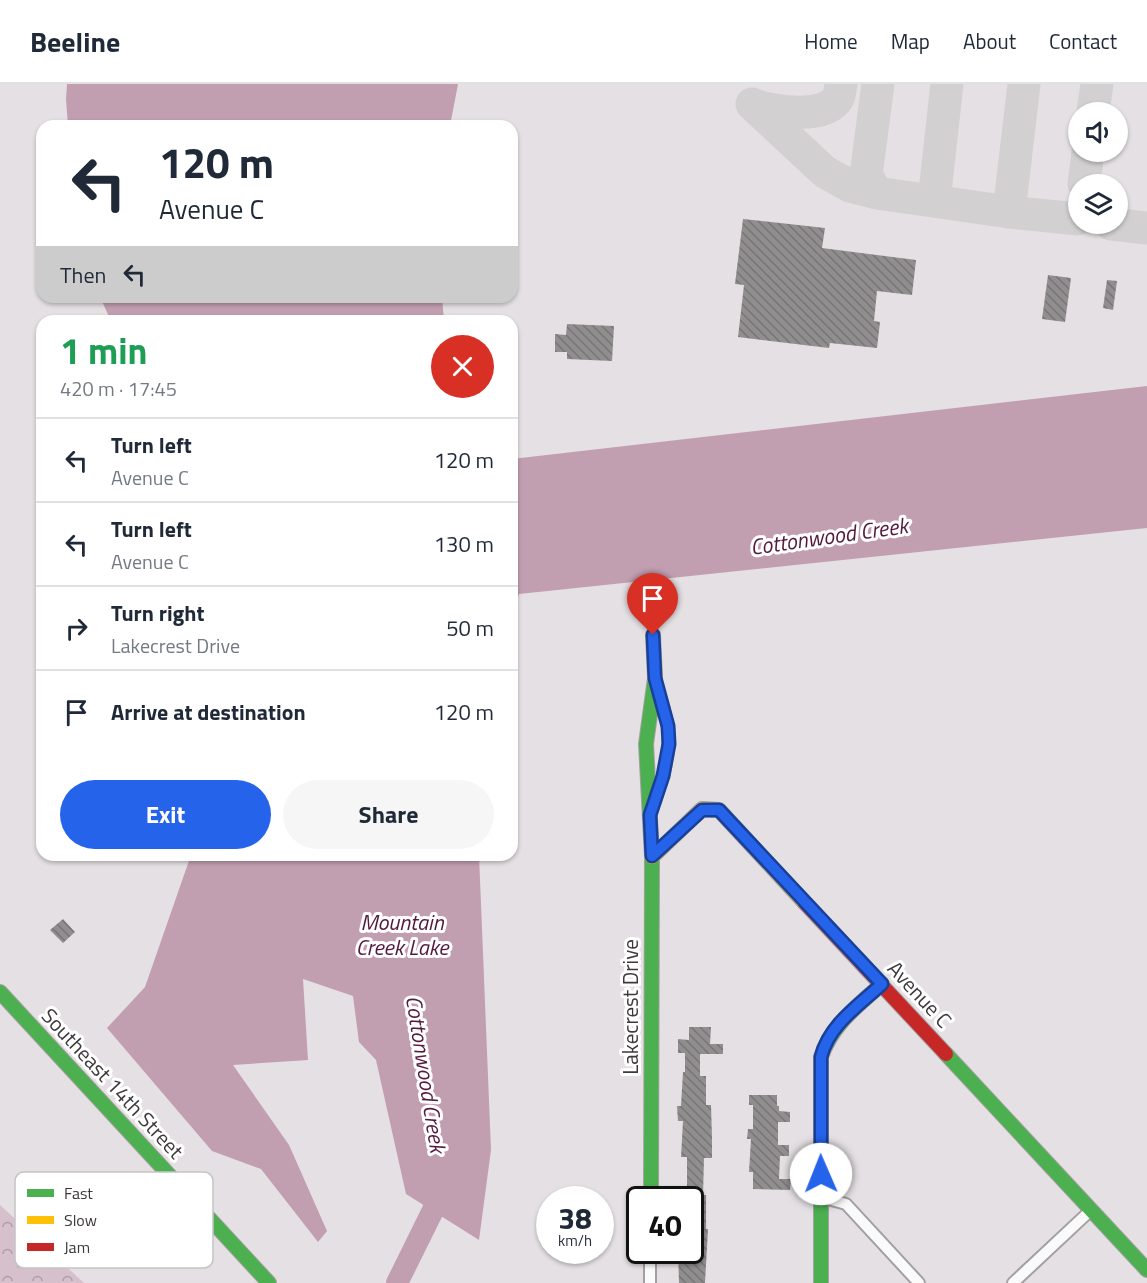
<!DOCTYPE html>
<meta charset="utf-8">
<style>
body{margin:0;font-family:"Titillium Web",sans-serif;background:#f6f6f7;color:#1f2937;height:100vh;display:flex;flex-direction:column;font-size:22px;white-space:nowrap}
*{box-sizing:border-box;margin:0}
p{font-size:20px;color:#747a83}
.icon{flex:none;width:33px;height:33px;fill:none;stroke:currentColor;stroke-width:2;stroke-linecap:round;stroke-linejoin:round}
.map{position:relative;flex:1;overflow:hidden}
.details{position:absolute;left:36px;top:231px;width:482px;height:546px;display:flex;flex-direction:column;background:#fff;border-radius:18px;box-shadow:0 2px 4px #0004}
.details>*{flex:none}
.banner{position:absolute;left:36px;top:36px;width:482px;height:183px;border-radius:18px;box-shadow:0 2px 4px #0004;background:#fff;color:#1f2937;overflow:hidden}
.fabs{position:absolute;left:1068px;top:18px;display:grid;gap:12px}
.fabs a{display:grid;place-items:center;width:60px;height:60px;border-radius:50%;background:#fff;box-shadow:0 2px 4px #0004;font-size:30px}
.speed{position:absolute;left:536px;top:1102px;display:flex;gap:12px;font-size:30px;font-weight:700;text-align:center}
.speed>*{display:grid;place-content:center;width:78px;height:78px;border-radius:50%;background:#fff;box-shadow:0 2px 4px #0004;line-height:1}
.speed small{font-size:15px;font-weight:400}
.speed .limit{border:3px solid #111;border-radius:9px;background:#fff;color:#111}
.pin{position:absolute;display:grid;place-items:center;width:51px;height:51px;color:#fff;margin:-62px -26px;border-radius:50% 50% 50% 0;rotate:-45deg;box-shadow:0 0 6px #0007}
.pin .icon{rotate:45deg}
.me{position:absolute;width:66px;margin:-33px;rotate:359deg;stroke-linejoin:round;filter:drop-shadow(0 0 4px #0008)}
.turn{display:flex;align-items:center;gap:21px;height:126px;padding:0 24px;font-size:27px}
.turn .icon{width:78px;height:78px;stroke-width:2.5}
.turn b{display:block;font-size:42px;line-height:51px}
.then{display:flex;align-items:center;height:57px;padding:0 24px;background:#0003;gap:12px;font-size:22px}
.round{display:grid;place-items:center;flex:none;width:63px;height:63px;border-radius:32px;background:#f6f6f7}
.head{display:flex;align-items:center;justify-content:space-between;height:102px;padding:0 24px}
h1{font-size:36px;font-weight:700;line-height:45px;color:#1e9e55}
.cta{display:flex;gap:12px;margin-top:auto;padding:12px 24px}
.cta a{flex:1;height:69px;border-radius:36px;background:#2563eb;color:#fff;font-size:24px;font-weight:700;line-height:69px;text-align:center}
.cta a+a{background:#f6f6f7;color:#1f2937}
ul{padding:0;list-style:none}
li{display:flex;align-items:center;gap:18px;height:84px;padding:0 24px;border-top:2px solid #e0e1e3}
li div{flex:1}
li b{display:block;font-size:22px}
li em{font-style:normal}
header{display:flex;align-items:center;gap:36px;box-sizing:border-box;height:84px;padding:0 30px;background:#fff;border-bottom:2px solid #e0e1e3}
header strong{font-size:28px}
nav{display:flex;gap:33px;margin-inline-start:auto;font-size:21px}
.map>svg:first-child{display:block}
</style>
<header>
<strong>Beeline</strong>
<nav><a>Home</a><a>Map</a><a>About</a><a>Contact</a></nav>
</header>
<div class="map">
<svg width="1147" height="1199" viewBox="0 0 1147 1199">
<defs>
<pattern id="forest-crowns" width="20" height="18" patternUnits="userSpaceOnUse" patternTransform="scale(1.5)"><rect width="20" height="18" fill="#d5c0cb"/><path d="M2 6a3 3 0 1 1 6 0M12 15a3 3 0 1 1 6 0" fill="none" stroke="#ae9da6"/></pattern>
<pattern id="building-back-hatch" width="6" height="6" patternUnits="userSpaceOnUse" patternTransform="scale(1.5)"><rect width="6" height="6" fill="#918e90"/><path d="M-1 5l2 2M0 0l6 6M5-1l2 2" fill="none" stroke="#787577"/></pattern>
</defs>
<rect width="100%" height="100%" fill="#e5e0e3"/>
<path fill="url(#forest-crowns)" d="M 0,1121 L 84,1199 L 0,1199 Z"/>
<path fill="#c29eb1" d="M 67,0 L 458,0 L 450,42 L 68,42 L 66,15 Z
M 100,213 L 442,213 L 444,237 L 111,237 Z
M 1147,302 L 1147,444 L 519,510 L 512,533 L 512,375 Z
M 191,771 L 479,771 L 491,1066 L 479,1156 L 406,1110 L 376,976 L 359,958 L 353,912 L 303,895 L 308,976 L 233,981 L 289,1061 L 327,1147 L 318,1158 L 261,1085 L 212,1067 L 107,944 L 145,903 Z"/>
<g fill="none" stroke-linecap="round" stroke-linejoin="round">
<path stroke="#c29eb1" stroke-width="22" d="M 397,1199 L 444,1104 L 444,1101"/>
<path stroke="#d3d0d2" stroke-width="33" d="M 878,0 L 866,91 L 877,109 L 1009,128 L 1078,135
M 752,20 C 771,28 825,36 838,14 C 840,11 840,4 841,0
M 754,22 L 825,88 L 850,102 L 877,109
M 1093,28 L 1097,0
M 1084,100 L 1088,68
M 934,117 L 947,0
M 1009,128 L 1024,0
M 1111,140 L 1147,144"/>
</g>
<path fill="url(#building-back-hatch)" d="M 743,135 L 825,144 L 822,164 L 916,176 L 912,211 L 877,207 L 874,237 L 880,238 L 877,264 L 830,259 L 829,264 L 738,253 L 744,201 L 735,200 Z
M 1048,191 L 1071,194 L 1065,238 L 1042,235 Z
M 1107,196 L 1117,197 L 1113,226 L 1103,224 Z
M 567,240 L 614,242 L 612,277 L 567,275 L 567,268 L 555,268 L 555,250 L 566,251 Z
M 63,835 L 75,848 L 63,859 L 50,846 Z
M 689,943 L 711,943 L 710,960 L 723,960 L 723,970 L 700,970 L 700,992 L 706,992 L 706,1021 L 711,1021 L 712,1054 L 712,1074 L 704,1074 L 703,1111 L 706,1111 L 706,1145 L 708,1145 L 705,1199 L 679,1199 L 678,1167 L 690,1167 L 690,1116 L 687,1116 L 687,1073 L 681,1073 L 683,1037 L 678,1037 L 677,1022 L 681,1022 L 683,988 L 685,988 L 685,969 L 678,969 L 678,955 L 689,956 Z
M 749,1011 L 777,1011 L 777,1022 L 779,1022 L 779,1027 L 790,1028 L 790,1038 L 778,1038 L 778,1061 L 789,1061 L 789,1072 L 780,1072 L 779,1095 L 791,1095 L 790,1106 L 753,1105 L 753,1088 L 749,1088 L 751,1055 L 747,1055 L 748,1045 L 753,1045 L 753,1021 L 749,1021 Z"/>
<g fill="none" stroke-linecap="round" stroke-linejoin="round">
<defs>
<path id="street" d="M 653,722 C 662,697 671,671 668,644 C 666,631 661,617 657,603
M 821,1113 L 846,1120 L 919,1199
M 650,1199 L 650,1167
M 1013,1199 L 1091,1126"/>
<path id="fast" d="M 0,908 L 269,1199
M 946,970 L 1147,1186
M 651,1116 L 652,773 L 646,660 L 655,594 L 653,551
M 821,1199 L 821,973 C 832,941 857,922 882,900"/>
<path id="slow" d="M 652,773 L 702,725 L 719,726 L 805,819"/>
<path id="jam" d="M 805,819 L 946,970"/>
</defs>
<use href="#street" stroke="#a49fa2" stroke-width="14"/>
<use href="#fast" stroke="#a49fa2" stroke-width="16"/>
<use href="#slow" stroke="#a49fa2" stroke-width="16"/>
<use href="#jam" stroke="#a49fa2" stroke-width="16"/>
<use href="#street" stroke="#fbfafb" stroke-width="10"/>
<use href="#fast" stroke="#4caf50" stroke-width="14"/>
<use href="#slow" stroke="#ffc107" stroke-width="14"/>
<use href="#jam" stroke="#c62828" stroke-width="14"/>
</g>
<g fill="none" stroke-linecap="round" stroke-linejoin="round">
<defs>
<path id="route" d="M 653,551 L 655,594 L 668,642 L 669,660 L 663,692 L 650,731 L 652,772 L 702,726 L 719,726 L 882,900 C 858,922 829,941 821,973 L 821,1090"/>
</defs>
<use href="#route" stroke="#184099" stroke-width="15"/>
<use href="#route" stroke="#2563eb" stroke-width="10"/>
</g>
<g text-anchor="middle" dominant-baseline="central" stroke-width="6" stroke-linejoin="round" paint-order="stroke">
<g font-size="21" fill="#3e393c" stroke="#fff">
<text transform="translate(920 910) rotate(47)">Avenue C</text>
<text transform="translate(630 923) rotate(-90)">Lakecrest Drive</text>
<text transform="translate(113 999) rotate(47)">Southeast 14th Street</text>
</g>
<g font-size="22" font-style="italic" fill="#56193f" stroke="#fff">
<text transform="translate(829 452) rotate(-8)">Cottonwood Creek</text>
<text x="402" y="838">Mountain<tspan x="402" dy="25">Creek Lake</tspan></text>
<text transform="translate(426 990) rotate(81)">Cottonwood Creek</text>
</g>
</g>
<rect x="15" y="1088" width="198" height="96" rx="9" fill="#fff" stroke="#c5c4c4" stroke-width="1.5"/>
<rect x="27" y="1105" width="27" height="8" fill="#4caf50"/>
<rect x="27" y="1132" width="27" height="8" fill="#ffc107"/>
<rect x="27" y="1159" width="27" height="8" fill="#c62828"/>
<g font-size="16" fill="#3e393c">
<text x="64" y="1115">Fast</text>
<text x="64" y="1142">Slow</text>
<text x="64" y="1169">Jam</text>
</g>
</svg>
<div class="fabs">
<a><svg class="icon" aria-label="sound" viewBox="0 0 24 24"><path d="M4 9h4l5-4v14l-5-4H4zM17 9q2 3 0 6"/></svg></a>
<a><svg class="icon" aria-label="layers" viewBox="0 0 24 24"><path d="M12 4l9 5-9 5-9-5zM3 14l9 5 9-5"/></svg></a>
</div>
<div class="speed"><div>38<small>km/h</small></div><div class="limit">40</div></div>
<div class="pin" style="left:653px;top:551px;background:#d93025"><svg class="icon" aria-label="arrive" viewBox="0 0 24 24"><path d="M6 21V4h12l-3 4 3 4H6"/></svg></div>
<svg class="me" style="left:821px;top:1090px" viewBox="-20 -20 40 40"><circle r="19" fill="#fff"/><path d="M0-13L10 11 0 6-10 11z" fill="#2563eb"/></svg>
<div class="banner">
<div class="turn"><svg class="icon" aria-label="left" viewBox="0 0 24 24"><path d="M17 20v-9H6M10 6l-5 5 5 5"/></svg><div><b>120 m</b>Avenue C</div></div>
<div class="then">Then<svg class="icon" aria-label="left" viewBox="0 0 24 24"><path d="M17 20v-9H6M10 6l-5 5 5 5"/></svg></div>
</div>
<section class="details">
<div class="head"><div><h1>1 min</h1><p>420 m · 17:45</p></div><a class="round" style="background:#d93025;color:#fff"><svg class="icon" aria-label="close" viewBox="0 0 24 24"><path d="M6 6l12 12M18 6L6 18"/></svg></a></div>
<ul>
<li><svg class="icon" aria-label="left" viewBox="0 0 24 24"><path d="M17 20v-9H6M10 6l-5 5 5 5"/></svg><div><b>Turn left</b><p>Avenue C</p></div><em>120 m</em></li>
<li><svg class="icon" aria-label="left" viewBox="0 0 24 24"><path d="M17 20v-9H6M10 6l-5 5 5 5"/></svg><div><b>Turn left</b><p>Avenue C</p></div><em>130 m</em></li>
<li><svg class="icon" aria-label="right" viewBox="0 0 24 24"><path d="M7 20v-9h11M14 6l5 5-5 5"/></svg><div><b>Turn right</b><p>Lakecrest Drive</p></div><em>50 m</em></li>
<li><svg class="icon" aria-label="arrive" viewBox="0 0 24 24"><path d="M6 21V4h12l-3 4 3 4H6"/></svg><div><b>Arrive at destination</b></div><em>120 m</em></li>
</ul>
<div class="cta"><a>Exit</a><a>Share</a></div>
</section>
</div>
